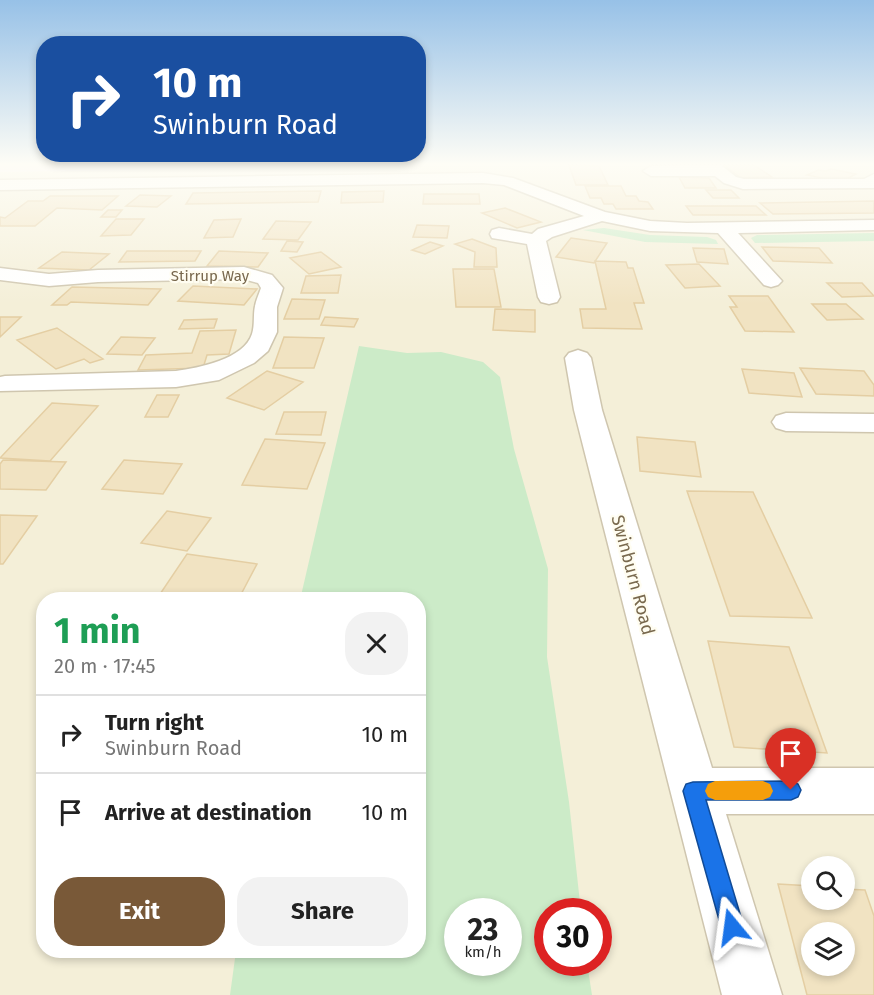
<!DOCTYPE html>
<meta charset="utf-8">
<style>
body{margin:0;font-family:"Fira Sans",sans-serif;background:#f2f2f2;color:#222;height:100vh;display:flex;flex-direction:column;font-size:22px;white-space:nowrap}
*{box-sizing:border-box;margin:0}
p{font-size:20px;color:#767676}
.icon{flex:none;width:33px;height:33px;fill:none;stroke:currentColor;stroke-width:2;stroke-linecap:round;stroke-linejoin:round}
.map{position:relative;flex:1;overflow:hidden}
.drawer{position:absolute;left:36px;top:592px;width:390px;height:366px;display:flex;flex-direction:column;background:#fff;border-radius:24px;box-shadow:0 3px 9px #0003}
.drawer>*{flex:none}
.banner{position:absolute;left:36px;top:36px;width:390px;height:126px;border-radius:24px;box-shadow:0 3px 9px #0003;background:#1a4fa0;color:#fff;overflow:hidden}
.fabs{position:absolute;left:801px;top:856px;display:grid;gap:12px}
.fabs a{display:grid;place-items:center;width:54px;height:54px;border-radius:50%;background:#fff;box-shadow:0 3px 9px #0003;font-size:30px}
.speed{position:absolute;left:444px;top:898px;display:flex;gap:12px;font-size:30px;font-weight:700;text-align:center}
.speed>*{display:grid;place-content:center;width:78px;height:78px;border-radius:50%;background:#fff;box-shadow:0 3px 9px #0003;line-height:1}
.speed small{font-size:15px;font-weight:400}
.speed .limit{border:9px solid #d22;background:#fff;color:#111}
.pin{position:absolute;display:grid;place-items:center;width:51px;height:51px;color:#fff;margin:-62px -26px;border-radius:50% 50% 50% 0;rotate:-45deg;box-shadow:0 0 6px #0007}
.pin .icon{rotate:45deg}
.me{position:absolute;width:66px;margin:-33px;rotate:344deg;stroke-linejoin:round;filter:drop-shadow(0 0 4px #0008)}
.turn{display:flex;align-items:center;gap:21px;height:126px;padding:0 18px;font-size:27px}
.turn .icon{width:78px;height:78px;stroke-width:2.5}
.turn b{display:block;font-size:42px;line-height:51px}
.round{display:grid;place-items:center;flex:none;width:63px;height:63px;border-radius:24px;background:#f2f2f2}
.summary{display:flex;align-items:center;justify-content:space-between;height:102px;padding:0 18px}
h1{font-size:36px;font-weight:700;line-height:45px;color:#1e9e55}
.button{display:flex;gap:12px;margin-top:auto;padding:12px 18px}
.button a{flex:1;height:69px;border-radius:24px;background:#795938;color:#fff;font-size:24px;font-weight:700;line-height:69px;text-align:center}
.button a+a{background:#f2f2f2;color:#222}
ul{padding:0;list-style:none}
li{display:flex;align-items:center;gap:18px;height:78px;padding:0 18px;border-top:2px solid #e0e0e0}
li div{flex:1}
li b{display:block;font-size:22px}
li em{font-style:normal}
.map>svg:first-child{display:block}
</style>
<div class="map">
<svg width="874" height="995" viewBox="0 0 874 995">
<rect width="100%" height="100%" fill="#fcfbea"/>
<path fill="#f4efd8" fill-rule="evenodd" d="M 0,165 L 874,165 L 874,995 L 0,995 ZM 44,600 L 418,600 L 418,951 L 44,951 ZM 812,867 L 844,867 L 844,900 L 812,900 ZM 458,912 L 508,912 L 508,963 L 458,963 ZM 548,912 L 598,912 L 598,963 L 548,963 ZM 812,933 L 844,933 L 844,966 L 812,966 Z"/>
<path fill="#f8e6f9" d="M 0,165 L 321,165 L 315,168 L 0,172 Z"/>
<path fill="#ccebc8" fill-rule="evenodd" d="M 604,228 L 650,235 L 707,237 L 716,240 L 718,244 L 645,242 L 583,230 Z
M 874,233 L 874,241 L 755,243 L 751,238 L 757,235 Z
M 359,346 L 407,353 L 441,352 L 483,362 L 500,377 L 514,449 L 548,569 L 547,657 L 569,802 L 581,912 L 548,912 L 548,963 L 587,963 L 592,995 L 230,995 L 236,951 L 418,951 L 418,600 L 300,600 ZM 458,912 L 508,912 L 508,963 L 458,963 Z"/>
<path fill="#f1e3c2" stroke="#e4cea3" stroke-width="1.5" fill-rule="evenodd" d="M 569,165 L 599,166 L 608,185 L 576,185 Z
M 724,165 L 754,165 L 772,177 L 741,178 Z
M 831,169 L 856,174 L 841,182 L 807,175 L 818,170 L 826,171 Z
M 679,177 L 709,178 L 716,188 L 685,188 Z
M 585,186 L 621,186 L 626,196 L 636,196 L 639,201 L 648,202 L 653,209 L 616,209 L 613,204 L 604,204 L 601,198 L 590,198 Z
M 706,190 L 731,190 L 739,198 L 713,198 Z
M 321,191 L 318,202 L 186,204 L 193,193 Z
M 384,191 L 383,202 L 341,203 L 342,192 Z
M 424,194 L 479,194 L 480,204 L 423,204 Z
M 140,195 L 171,196 L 157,207 L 126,206 Z
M 50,196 L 118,196 L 102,210 L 57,208 L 35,226 L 0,226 L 0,217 L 5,218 L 28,201 L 43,201 Z
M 874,201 L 874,213 L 773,214 L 760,203 Z
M 686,206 L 756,206 L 766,215 L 693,215 Z
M 505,208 L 541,222 L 517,228 L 482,213 Z
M 108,210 L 122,210 L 116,217 L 101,217 Z
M 116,219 L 144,219 L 131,235 L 101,236 Z
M 241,219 L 233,237 L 204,238 L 214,220 Z
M 276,221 L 311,222 L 298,240 L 263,239 Z
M 417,225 L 449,226 L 447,238 L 413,237 Z
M 571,238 L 607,243 L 594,263 L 556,257 Z
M 472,239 L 496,248 L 497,267 L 474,267 L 475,252 L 455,244 Z
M 287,241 L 303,242 L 297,252 L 281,251 Z
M 430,242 L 443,246 L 425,254 L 412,250 Z
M 762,247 L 819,248 L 832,263 L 773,261 Z
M 693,248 L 724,249 L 728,264 L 697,262 Z
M 127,251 L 201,251 L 195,261 L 119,262 Z
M 219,251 L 268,253 L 258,267 L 207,266 Z
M 62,252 L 109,254 L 89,270 L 39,268 Z
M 321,252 L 341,267 L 309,274 L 290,258 Z
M 595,261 L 626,262 L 628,268 L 633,268 L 644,303 L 634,303 L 642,329 L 583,328 L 580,309 L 606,309 Z
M 699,264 L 720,286 L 685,288 L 666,265 Z
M 453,269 L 494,269 L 501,307 L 456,307 Z
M 341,275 L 338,293 L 301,293 L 306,276 Z
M 827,283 L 862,283 L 874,296 L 842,297 Z
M 193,286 L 257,289 L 244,305 L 178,301 Z
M 72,287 L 161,289 L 148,305 L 71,302 L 67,305 L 52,305 Z
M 729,296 L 768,296 L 794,332 L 745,331 L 730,307 L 737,307 Z
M 292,299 L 325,300 L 319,319 L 284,319 Z
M 812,304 L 846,304 L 863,319 L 827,320 Z
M 495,309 L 535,310 L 535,332 L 493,330 Z
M 0,317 L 21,317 L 0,337 Z
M 325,317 L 358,319 L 354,327 L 321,325 Z
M 217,319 L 214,328 L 179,329 L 184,320 Z
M 57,328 L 103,359 L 90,363 L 84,359 L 56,369 L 17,340 Z
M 236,330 L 229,354 L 207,355 L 203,368 L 138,370 L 146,355 L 192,353 L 200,331 Z
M 121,337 L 155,338 L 142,355 L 107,354 Z
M 284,337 L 324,338 L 314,368 L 273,368 Z
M 800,368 L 864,371 L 874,385 L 874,396 L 816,394 Z
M 742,369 L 794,373 L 802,397 L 749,393 Z
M 267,371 L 303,382 L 264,410 L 227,398 Z
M 157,395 L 179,395 L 168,417 L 145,417 Z
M 52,403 L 98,406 L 50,461 L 0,458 Z
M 284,412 L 326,412 L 321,435 L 276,434 Z
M 637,437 L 695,442 L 701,477 L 640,471 Z
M 265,439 L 325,443 L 307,489 L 242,485 Z
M 3,460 L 66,462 L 46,490 L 0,489 L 0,464 Z
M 124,460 L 182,464 L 163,494 L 102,489 Z
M 687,491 L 753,492 L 812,618 L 730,616 Z
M 167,511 L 211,518 L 187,551 L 141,543 Z
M 0,515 L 37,516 L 3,564 L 0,564 Z
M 187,554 L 257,564 L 238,600 L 156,600 Z
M 708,641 L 789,647 L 827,753 L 734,747 Z
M 778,884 L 812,886 L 812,900 L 844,900 L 844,889 L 865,890 L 874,916 L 874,995 L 807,995 ZM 812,933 L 844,933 L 844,966 L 812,966 Z"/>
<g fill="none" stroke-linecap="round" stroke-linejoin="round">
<defs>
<path id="minor" d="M 704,165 L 721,165 L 736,177 L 744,179 L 864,179 L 874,174 L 874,188 L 743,189 L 724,183 L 715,176 L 651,176 L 643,171 L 651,166 Z
M 483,173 L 513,178 L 605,212 L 650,221 L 687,223 L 874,220 L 874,230 L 738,233 L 782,281 L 778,285 L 771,287 L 764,285 L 718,233 L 650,231 L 602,221 L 552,237 L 546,241 L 560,297 L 557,302 L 549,304 L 541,302 L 538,297 L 527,244 L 492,238 L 490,234 L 492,230 L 499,228 L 532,234 L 538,229 L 584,216 L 504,185 L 483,183 L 0,190 L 0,180 Z
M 244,267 L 272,275 L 283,288 L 277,307 L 277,332 L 268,351 L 254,363 L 219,380 L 176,387 L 0,391 L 0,377 L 5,376 L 176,371 C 199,368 244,359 252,334 C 255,325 253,315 255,306 C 256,300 259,294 261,288 L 258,283 L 243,279 L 98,282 L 49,286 L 0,280 L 0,268 L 49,274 L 98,270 Z
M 578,350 L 587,353 L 591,358 L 602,410 L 712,768 L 874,768 L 874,814 L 726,814 L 782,995 L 722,995 L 574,410 L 565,358 L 569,353 Z
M 786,413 L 874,414 L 874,432 L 786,431 L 776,428 L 772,422 L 776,416 Z"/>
</defs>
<use href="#minor" stroke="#cfc6af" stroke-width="3"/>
<use href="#minor" fill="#fff" fill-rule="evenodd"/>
</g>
<linearGradient id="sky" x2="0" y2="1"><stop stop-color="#97c1e7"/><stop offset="0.54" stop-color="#fefdf6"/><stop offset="1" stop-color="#fefdf6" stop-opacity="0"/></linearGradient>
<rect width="874" height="304" fill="url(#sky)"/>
<path fill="#1a73e8" stroke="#114b97" stroke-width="1.5" d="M 791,781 L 798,784 L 801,790 L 798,797 L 791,800 L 706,800 L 744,927 L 741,935 L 732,939 L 724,935 L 721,927 L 683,791 L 686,784 L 693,782 Z"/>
<path fill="#f59e0b" d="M 715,781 L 763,781 L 770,784 L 773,791 L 770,797 L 763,800 L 715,800 L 708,797 L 705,791 L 708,784 Z"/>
<g text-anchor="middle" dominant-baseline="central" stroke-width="4.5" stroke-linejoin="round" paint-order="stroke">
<g font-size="15" fill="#78684d" stroke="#fffdf1">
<text x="210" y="276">Stirrup Way</text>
</g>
<g font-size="18" fill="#78684d" stroke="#fffdf1">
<text transform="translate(633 575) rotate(75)">Swinburn Road</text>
</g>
</g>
</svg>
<div class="fabs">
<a><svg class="icon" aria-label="search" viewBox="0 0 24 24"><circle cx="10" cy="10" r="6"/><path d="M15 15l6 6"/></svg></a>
<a><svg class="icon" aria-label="layers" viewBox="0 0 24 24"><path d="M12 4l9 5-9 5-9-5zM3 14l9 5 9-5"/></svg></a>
</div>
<div class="speed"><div>23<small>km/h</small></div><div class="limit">30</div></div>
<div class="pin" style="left:791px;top:790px;background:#d93025"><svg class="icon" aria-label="arrive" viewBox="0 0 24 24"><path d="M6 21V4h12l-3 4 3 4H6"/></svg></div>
<svg class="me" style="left:732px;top:927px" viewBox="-20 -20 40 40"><path d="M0-17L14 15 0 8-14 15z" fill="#1a73e8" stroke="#fff" stroke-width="4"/></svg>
<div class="banner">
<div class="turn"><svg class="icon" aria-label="right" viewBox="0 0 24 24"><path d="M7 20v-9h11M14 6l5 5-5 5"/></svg><div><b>10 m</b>Swinburn Road</div></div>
</div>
<section class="drawer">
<div class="summary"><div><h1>1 min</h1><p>20 m · 17:45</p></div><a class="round"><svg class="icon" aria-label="close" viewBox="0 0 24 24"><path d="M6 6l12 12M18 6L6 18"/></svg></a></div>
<ul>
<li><svg class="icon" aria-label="right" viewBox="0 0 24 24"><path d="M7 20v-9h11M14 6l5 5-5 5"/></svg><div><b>Turn right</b><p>Swinburn Road</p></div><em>10 m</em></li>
<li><svg class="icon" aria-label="arrive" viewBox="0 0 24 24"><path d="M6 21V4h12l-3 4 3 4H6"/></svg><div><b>Arrive at destination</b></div><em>10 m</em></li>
</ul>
<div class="button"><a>Exit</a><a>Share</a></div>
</section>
</div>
